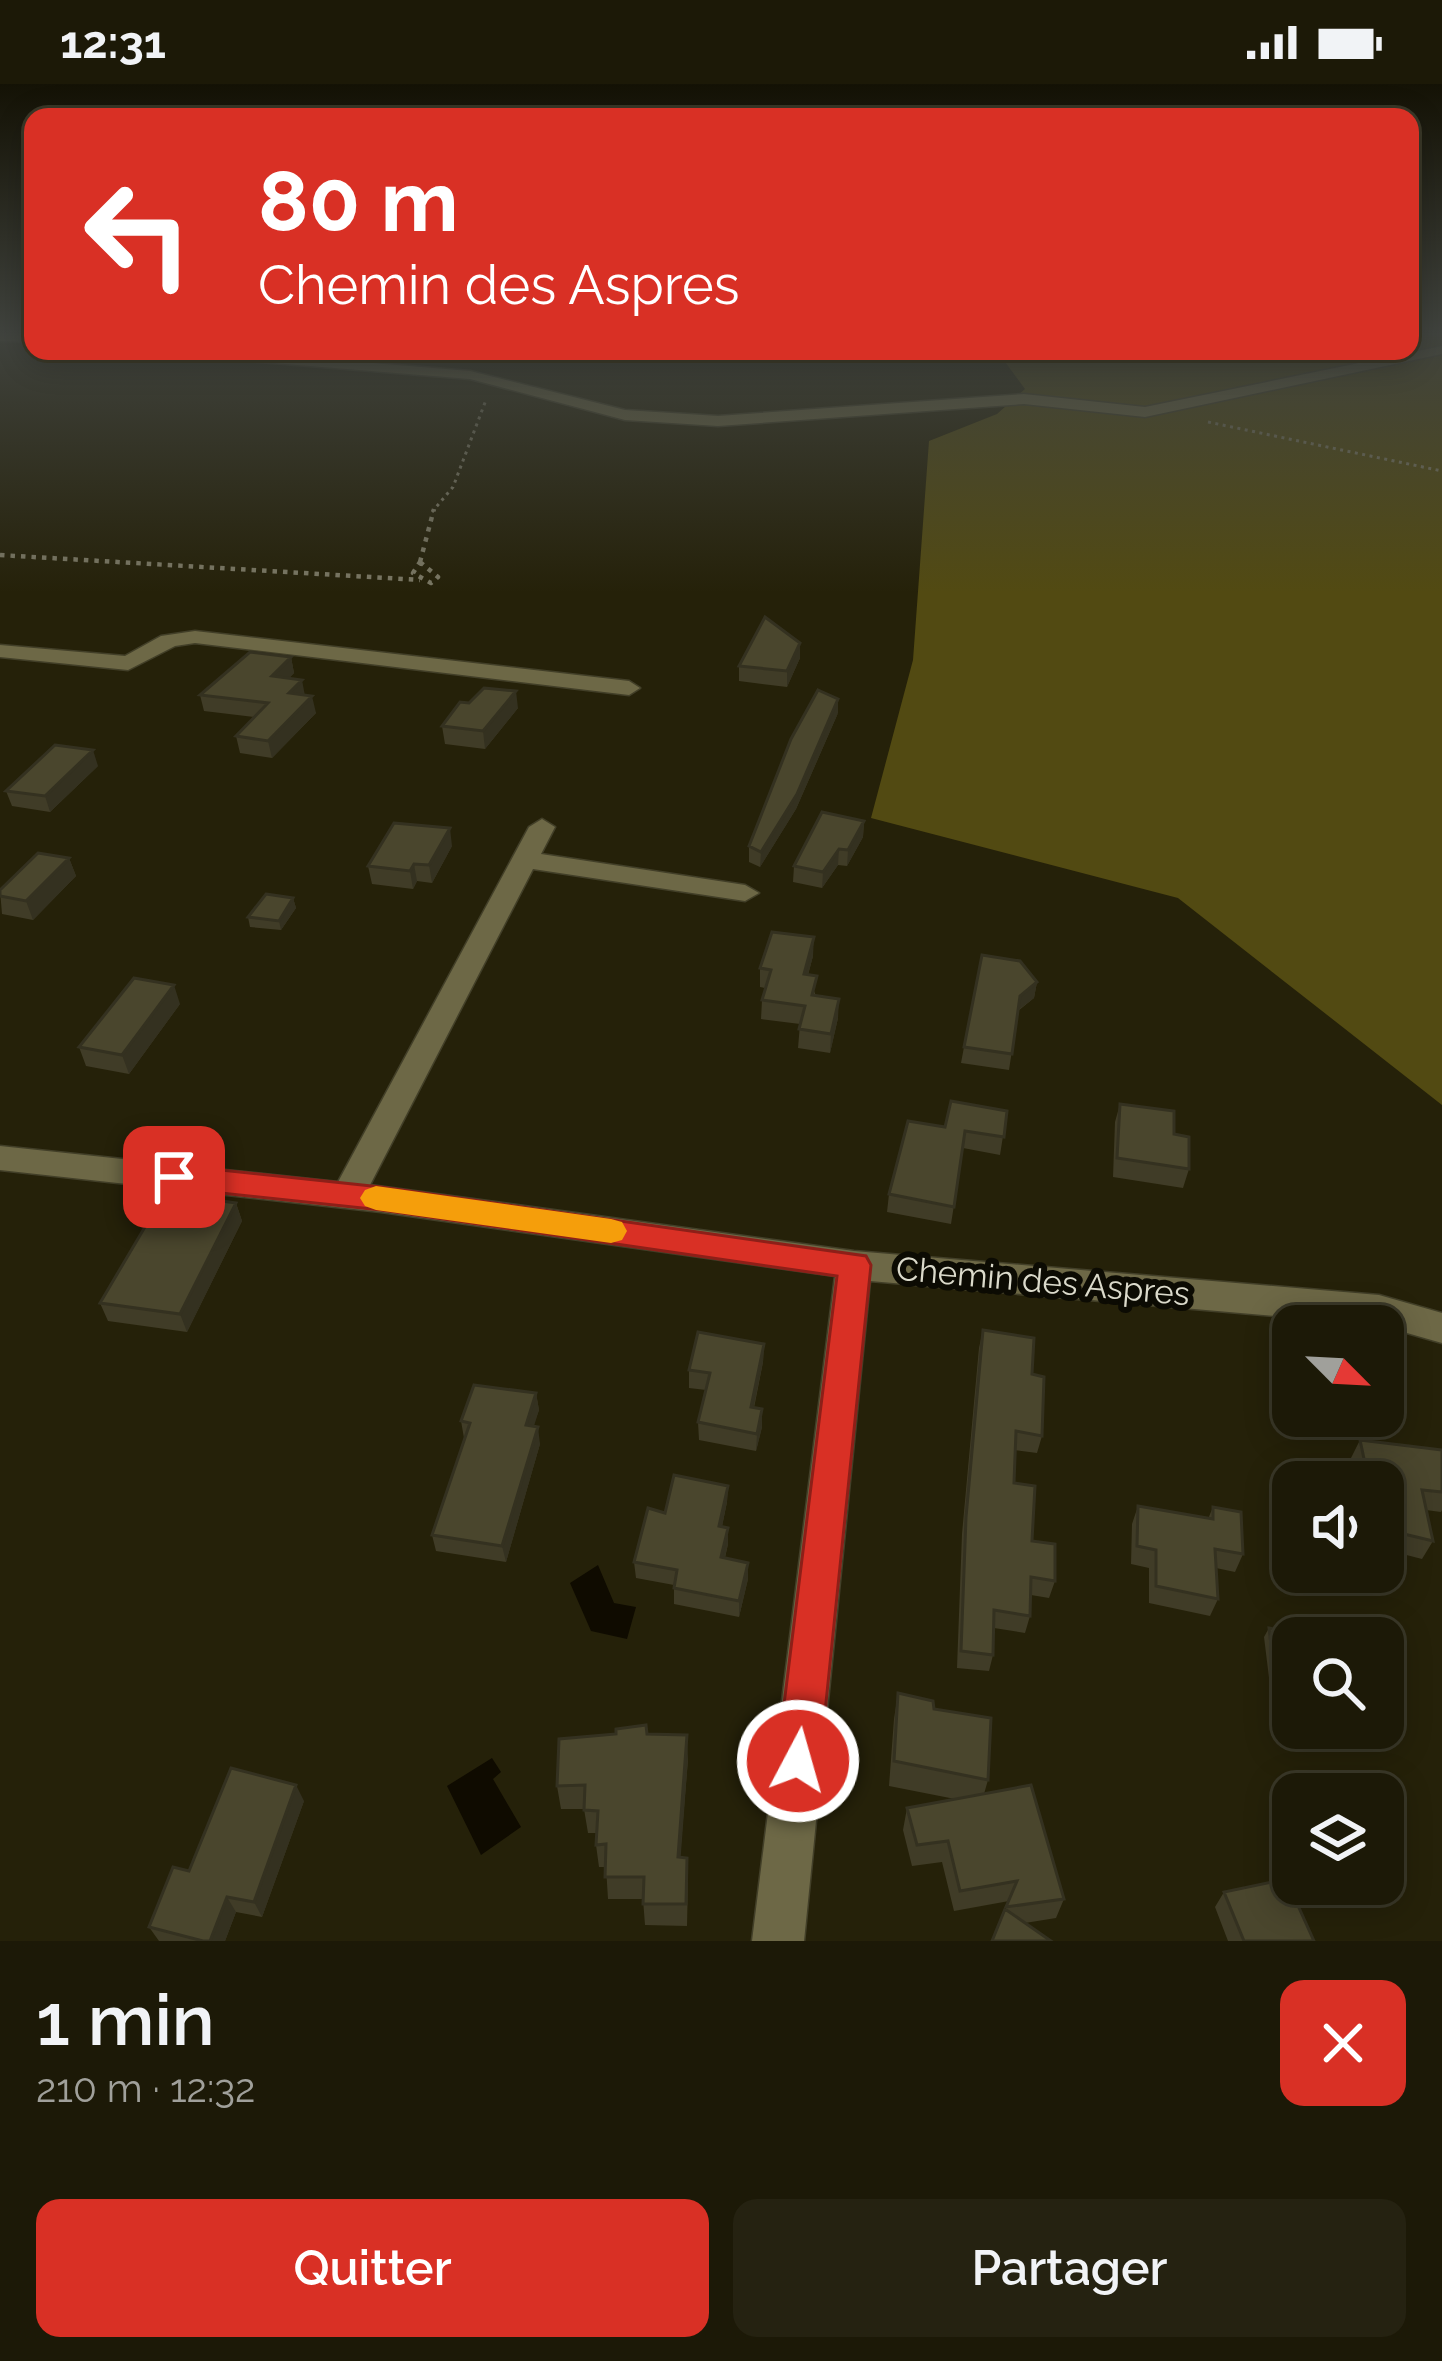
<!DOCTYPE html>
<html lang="fr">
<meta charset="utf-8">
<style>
body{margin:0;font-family:Raleway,sans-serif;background:#252211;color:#f1f3f6;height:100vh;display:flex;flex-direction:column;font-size:45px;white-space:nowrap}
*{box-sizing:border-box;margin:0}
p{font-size:39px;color:#a0a09b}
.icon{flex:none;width:66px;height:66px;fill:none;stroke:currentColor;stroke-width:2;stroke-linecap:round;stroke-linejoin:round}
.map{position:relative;height:1857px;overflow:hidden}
.sheet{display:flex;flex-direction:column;background:#1c1907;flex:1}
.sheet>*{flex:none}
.guide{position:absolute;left:24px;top:24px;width:1395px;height:252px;border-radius:24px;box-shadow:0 6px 30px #0003,0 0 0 3px #3a3828;background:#d93025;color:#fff;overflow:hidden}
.needle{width:78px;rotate:114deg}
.fabs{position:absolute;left:1272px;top:1221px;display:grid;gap:24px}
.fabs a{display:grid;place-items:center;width:132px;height:132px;border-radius:24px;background:#1c1907;box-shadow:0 6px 30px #0003,0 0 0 3px #3a3828;font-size:60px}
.pin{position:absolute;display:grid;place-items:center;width:102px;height:102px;color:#fff;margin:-51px;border-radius:24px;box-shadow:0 6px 18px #0006}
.me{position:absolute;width:132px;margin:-66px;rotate:6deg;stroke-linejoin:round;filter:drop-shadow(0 0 9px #0008)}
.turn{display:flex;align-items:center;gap:42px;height:252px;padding:0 36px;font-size:54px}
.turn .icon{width:156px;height:156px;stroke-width:2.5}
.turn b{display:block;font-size:84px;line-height:102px}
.round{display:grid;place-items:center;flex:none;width:126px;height:126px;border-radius:24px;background:#252211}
.head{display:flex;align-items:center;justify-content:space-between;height:204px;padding:0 36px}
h1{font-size:72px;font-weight:600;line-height:90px}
.primary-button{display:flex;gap:24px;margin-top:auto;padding:24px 36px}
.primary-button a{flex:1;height:138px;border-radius:24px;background:#d93025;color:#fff;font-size:48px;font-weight:600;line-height:138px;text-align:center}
.primary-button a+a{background:#252211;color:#f1f3f6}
.status{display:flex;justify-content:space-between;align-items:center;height:84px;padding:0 60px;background:#1c1907;direction:ltr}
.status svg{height:33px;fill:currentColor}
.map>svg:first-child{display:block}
</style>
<div class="status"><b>12:31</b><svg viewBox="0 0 49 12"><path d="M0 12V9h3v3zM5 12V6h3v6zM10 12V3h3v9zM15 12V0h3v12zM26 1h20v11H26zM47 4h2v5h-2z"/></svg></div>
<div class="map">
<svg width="1442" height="1857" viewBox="0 0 1442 1857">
<rect width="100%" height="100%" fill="#252109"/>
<path fill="#524a12" d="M 1410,249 L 1442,249 L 1442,1021 L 1178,814 L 871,734 L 913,576 L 929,357 L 997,330 L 1025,305 L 997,267 L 1410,267 Z"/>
<path fill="#0f0b00" d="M 598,1481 L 614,1519 L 636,1523 L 627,1555 L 591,1547 L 570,1499 Z
M 492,1674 L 501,1688 L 493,1695 L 521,1743 L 481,1771 L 447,1702 Z"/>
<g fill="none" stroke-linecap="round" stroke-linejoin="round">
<defs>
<path id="minor" d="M 0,249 L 33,250 L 33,258 L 0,257 Z
M 1442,262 L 1442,270 L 1145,333 L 1024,320 L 718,342 L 625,336 L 470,295 L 174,271 L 167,267 L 228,267 L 470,287 L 625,326 L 718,332 L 1024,310 L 1145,323 Z
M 195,547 L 629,597 L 640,604 L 629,611 L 195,559 L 175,562 L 128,586 L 0,573 L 0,561 L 125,572 L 161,552 Z
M 542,735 L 555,743 L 541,770 L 745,801 L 759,809 L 745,817 L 533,785 L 370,1101 L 854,1167 L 1379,1211 L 1442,1229 L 1442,1259 L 1379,1241 L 870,1197 L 804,1857 L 752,1857 L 835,1192 L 381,1128 L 0,1086 L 0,1062 L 338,1098 L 529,743 Z"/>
</defs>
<use href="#minor" stroke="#423f28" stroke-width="3"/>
<path stroke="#7a7763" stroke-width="3" stroke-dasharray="3 4.5" stroke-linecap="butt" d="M 1208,338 L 1442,387
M 432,428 L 453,403 L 486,316"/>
<path stroke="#7a7763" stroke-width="4.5" stroke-dasharray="4.5 6" stroke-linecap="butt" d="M 0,471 L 420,496
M 420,478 L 438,493 L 431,499 L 413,489 Z
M 420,478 L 434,425"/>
<use href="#minor" fill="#6d6846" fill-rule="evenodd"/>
</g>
<path fill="#403c27" d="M 800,559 L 800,574 L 787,603 L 739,597 L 739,582 Z
M 291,573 L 294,589 L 289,594 L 305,611 L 316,629 L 272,674 L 240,669 L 236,652 L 254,633 L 204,627 L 200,611 Z
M 469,619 L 518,624 L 485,665 L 445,660 L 442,642 Z
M 838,629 L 796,725 L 760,783 L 749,778 L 749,762 Z
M 98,682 L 50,728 L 12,722 L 6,707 Z
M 864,737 L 863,753 L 847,782 L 838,781 L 822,804 L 793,798 L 794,782 Z
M 452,762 L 432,799 L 417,797 L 413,805 L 372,800 L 368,782 Z
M 69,774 L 76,792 L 33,836 L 2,830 L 0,806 Z
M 293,814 L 296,824 L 281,846 L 250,843 L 248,833 Z
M 813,872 L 808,891 L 816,912 L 838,934 L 830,969 L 798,964 L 800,940 L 761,935 L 762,916 L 765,904 L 760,903 L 760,884 Z
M 1037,898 L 1034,914 L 1018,927 L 1009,986 L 961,979 L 964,963 Z
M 180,920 L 129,990 L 86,982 L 79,963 Z
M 1120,1020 L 1174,1050 L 1189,1085 L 1183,1104 L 1113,1093 L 1115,1038 Z
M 1007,1027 L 1000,1071 L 963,1064 L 951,1140 L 887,1128 L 889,1110 L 945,1043 Z
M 236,1119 L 242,1137 L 187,1248 L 108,1237 L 100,1219 Z
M 983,1246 L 1032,1290 L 1042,1352 L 1037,1369 L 1015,1366 L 1014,1399 L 1032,1457 L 1055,1497 L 1049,1514 L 1031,1511 L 1030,1532 L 1025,1549 L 994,1544 L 993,1571 L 989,1587 L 957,1584 L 962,1450 L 979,1264 Z
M 764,1260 L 763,1278 L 754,1324 L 762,1343 L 756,1367 L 699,1356 L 698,1338 L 706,1306 L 689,1304 L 689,1286 Z
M 536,1309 L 539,1326 L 533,1342 L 540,1360 L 506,1478 L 436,1467 L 432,1451 L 464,1354 L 461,1337 Z
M 1360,1356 L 1442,1366 L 1442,1426 L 1441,1428 L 1426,1426 L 1433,1457 L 1422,1475 L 1383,1465 L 1383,1398 L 1355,1398 L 1351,1374 Z
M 728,1402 L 727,1418 L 722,1442 L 728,1444 L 728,1460 L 725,1474 L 748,1495 L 739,1533 L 674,1520 L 674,1501 L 636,1494 L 634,1478 L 665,1429 Z
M 1138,1422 L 1208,1435 L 1213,1423 L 1243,1470 L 1235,1488 L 1216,1484 L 1218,1515 L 1210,1532 L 1149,1519 L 1149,1484 L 1131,1480 L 1132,1440 Z
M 1269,1544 L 1293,1554 L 1293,1614 L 1271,1610 L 1264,1553 Z
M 898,1609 L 934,1625 L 988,1696 L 984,1710 L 1064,1815 L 1056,1834 L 1025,1839 L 992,1857 L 1009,1817 L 954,1827 L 942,1778 L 912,1782 L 903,1746 L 907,1724 L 955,1715 L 889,1702 L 894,1635 Z
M 647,1650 L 688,1675 L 680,1773 L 688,1796 L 687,1842 L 645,1841 L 643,1815 L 608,1815 L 606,1783 L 599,1783 L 596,1761 L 597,1749 L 588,1749 L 584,1725 L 561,1725 L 557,1702 Z
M 304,1717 L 262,1833 L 236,1828 L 225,1857 L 159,1857 L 149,1843 L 189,1787 Z
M 1224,1808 L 1314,1857 L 1228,1857 L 1215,1823 Z"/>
<path fill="#343120" d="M 800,559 L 800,574 L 787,603 L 787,587 Z
M 291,573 L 294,589 L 275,608 L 272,592 Z
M 302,596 L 305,612 L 289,609 Z
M 516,607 L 518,624 L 485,665 L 483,647 Z
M 312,612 L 316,629 L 272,674 L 268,657 Z
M 838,615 L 838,629 L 796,725 L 760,783 L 761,768 Z
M 93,666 L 98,682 L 50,728 L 45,712 Z
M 864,737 L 863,753 L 847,782 L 848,766 Z
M 450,744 L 452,762 L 432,799 L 429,781 Z
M 839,765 L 838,781 L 822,804 L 823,788 Z
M 69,774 L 76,792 L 33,836 L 26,817 Z
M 414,780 L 417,797 L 413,805 L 410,787 Z
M 293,814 L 296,824 L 281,846 L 279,837 Z
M 814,853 L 813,872 L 803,909 L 804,890 Z
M 1037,898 L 1034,914 L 1017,927 L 1020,912 Z
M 174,901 L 180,920 L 129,990 L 122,971 Z
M 839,915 L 838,934 L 830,969 L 831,950 Z
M 236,1119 L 242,1137 L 187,1248 L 180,1230 Z
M 764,1260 L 763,1278 L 750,1341 L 751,1323 Z
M 536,1309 L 539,1326 L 529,1358 L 526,1341 Z
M 762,1325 L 762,1343 L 756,1367 L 757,1350 Z
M 538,1343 L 540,1360 L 506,1478 L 502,1462 Z
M 728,1402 L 727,1418 L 719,1458 L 719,1442 Z
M 728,1444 L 728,1460 L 721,1489 L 721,1473 Z
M 748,1479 L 748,1495 L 739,1533 L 739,1517 Z
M 687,1651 L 688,1675 L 679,1795 L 678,1773 Z
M 296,1701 L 304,1717 L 262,1833 L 254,1818 Z
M 227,1813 L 236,1828 L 225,1857 L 210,1857 Z"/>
<path fill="#4a462d" stroke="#343120" stroke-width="3" d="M 765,533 L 800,559 L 787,587 L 739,582 Z
M 250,568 L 291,573 L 272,592 L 302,596 L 289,609 L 312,612 L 268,657 L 236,652 L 268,619 L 200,611 Z
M 484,604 L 516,607 L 483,647 L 442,642 L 460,618 L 469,619 Z
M 818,606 L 838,615 L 797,710 L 761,768 L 749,762 L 791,655 Z
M 55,661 L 93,666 L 45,712 L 6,707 Z
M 822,728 L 864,737 L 848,766 L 839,765 L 823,788 L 794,782 Z
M 394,739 L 450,744 L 429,781 L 414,780 L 410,787 L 368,782 Z
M 38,769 L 69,774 L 26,817 L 0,812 L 0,806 Z
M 266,810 L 293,814 L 279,837 L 248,833 Z
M 772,848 L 814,853 L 804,890 L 817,892 L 812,911 L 839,915 L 831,950 L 799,945 L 805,922 L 762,916 L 771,886 L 760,884 Z
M 982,871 L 1020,877 L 1037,898 L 1020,912 L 1012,970 L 964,963 Z
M 134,894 L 174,901 L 122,971 L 79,963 Z
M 951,1017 L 1007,1027 L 1004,1053 L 965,1047 L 954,1123 L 889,1110 L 908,1037 L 945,1043 Z
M 1120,1020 L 1174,1027 L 1174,1050 L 1189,1053 L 1189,1085 L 1117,1074 Z
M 165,1109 L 236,1119 L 180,1230 L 100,1219 Z
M 983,1246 L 1034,1254 L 1032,1290 L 1044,1293 L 1042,1352 L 1016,1347 L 1014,1399 L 1035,1402 L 1032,1457 L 1055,1460 L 1055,1497 L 1031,1493 L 1030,1532 L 994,1526 L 993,1571 L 961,1567 L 966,1433 Z
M 698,1248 L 764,1260 L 751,1323 L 762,1325 L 757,1350 L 698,1338 L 710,1289 L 689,1286 Z
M 474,1301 L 536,1309 L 526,1341 L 538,1343 L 502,1462 L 432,1451 L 470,1339 L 461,1337 Z
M 1360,1356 L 1442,1366 L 1442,1408 L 1422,1406 L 1433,1457 L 1383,1445 L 1383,1398 L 1369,1398 Z
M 674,1391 L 728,1402 L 719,1442 L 728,1444 L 721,1473 L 748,1479 L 739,1517 L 674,1504 L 677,1486 L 634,1478 L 648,1424 L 665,1429 Z
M 1138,1422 L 1213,1435 L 1213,1423 L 1241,1428 L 1243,1470 L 1215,1465 L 1218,1515 L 1156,1502 L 1156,1466 L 1137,1462 Z
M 1269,1544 L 1304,1550 L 1305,1554 L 1293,1554 L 1293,1604 L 1276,1602 Z
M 898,1609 L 933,1617 L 934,1625 L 991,1634 L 988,1696 L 894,1677 Z
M 646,1641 L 647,1650 L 687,1651 L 678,1773 L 687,1774 L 686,1820 L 643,1820 L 644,1793 L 605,1793 L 606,1760 L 596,1761 L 598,1727 L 584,1726 L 585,1701 L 557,1702 L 559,1655 L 616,1650 L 616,1645 Z
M 231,1684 L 296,1701 L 254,1818 L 227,1813 L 210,1857 L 203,1857 L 149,1843 L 173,1783 L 189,1787 Z
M 1031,1701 L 1064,1815 L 1006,1823 L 1017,1797 L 960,1807 L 948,1757 L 917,1761 L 907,1724 Z
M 1286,1795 L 1314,1857 L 1244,1857 L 1224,1808 Z
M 1005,1825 L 1051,1857 L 992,1857 Z"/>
<linearGradient id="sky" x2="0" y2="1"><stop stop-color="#141205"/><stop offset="0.49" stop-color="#40433e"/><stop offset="1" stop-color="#40433e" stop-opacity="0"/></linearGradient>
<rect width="1442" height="509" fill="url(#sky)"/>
<path fill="#d93025" stroke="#8d1f18" stroke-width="3" d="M 174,1081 L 381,1103 L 866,1172 L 871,1181 L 820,1677 L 814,1692 L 798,1698 L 783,1692 L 777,1677 L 837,1192 L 381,1126 L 174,1104 L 163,1101 L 158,1093 L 163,1085 Z"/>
<path fill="#f59e0b" d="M 376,1102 L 611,1135 L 622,1138 L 627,1147 L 622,1156 L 611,1159 L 376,1126 L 365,1122 L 360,1114 L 365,1106 Z"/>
<g text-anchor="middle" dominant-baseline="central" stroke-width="12" stroke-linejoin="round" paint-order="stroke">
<g font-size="33" fill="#dbdacb" stroke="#0c0b03">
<text transform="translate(1043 1197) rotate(5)">Chemin des Aspres</text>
</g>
</g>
</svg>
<div class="fabs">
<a><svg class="needle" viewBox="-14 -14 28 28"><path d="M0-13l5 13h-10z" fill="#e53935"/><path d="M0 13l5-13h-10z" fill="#a0a09b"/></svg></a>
<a><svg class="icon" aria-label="sound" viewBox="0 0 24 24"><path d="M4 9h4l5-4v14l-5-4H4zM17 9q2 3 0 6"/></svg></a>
<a><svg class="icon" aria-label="search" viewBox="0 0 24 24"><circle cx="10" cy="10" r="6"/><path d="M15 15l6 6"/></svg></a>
<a><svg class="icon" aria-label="layers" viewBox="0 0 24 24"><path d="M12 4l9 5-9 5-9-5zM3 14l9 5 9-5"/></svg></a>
</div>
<div class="pin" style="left:174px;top:1093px;background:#d93025"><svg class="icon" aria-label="arrive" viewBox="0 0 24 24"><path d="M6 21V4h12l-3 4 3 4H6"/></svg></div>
<svg class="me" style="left:798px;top:1677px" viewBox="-20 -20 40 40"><circle r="17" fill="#d93025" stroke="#fff" stroke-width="3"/><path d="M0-11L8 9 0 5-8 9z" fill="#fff"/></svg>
<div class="guide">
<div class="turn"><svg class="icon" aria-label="left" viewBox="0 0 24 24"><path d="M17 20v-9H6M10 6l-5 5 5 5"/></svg><div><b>80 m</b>Chemin des Aspres</div></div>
</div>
</div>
<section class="sheet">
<div class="head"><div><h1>1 min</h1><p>210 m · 12:32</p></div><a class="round" style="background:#d93025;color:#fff"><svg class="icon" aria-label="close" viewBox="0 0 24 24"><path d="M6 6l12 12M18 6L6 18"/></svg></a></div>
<div class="primary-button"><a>Quitter</a><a>Partager</a></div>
</section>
